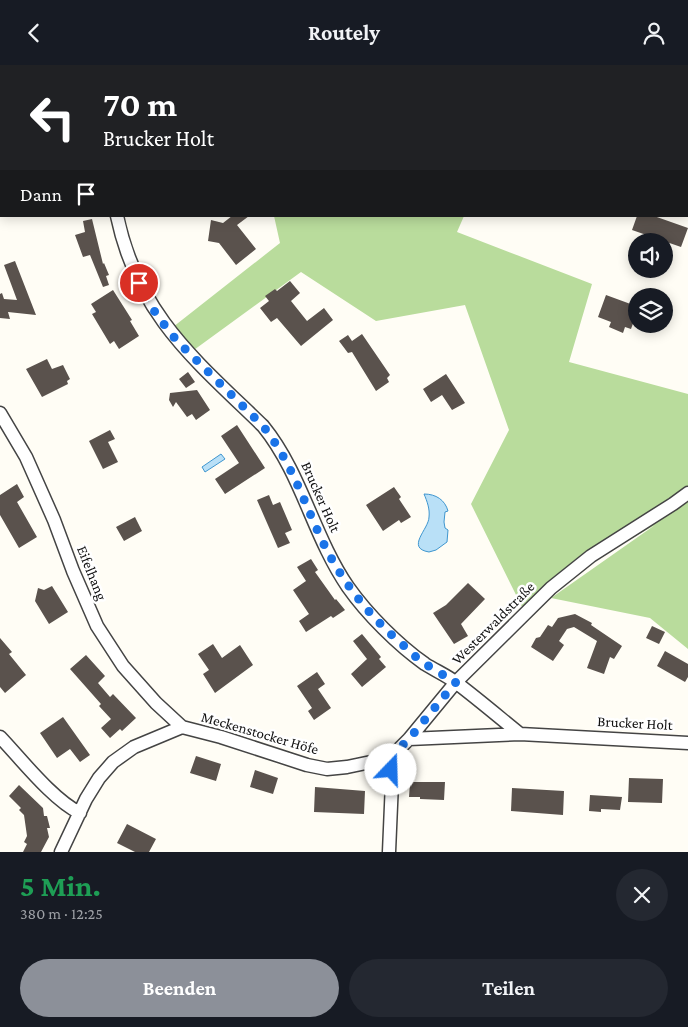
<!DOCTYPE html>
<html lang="de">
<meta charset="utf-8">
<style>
body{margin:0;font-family:"Crimson Pro",serif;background:#242831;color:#f1f3f6;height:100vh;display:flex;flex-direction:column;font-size:19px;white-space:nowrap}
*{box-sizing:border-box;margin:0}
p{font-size:16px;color:#9ea1a6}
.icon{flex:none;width:28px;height:28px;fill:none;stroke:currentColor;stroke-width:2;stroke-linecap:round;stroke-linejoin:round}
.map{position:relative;height:787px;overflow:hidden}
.details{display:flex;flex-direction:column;background:#171b24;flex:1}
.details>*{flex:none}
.guide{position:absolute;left:0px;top:0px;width:689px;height:152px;box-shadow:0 2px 12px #0003;background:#202124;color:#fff;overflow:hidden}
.tools{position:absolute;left:628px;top:168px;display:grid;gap:10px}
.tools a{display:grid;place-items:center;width:45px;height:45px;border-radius:50%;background:#171b24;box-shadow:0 2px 12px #0003;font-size:25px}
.pin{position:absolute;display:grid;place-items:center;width:42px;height:42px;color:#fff;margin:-21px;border:2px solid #fff;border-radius:50%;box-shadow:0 1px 5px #0007}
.me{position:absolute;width:55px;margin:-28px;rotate:21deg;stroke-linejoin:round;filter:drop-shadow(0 0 4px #0008)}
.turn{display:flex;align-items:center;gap:18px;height:105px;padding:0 20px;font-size:22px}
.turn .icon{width:65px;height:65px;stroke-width:2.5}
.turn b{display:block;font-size:35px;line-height:42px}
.then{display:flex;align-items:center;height:48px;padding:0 20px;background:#0003;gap:10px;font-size:19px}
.round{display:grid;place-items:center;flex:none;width:52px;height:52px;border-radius:26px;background:#242831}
.headline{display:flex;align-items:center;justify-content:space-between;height:85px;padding:0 20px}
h1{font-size:30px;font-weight:700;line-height:38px;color:#1e9e55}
.primary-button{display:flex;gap:10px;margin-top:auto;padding:10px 20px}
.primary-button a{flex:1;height:58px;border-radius:30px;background:#8c9099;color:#fff;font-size:20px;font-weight:700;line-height:58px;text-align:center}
.primary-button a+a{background:#242831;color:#f1f3f6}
header{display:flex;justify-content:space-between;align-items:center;height:65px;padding:0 20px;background:#171b24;font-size:22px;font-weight:700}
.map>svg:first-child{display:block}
</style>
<header><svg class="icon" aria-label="back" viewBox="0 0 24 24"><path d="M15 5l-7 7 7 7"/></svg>Routely<svg class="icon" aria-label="person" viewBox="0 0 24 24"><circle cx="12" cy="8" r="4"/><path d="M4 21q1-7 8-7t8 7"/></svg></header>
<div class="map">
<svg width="688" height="787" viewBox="0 0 688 787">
<rect width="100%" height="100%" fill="#fffdf5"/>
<path fill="#b9dc9c" d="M 274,151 L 464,151 L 457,167 L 592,219 L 569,297 L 688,329 L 688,584 L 650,553 L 551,533 L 655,460 L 585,500 L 527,552 L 471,439 L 509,365 L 465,240 L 376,256 L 301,207 L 187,290 L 173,262 L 280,178 Z"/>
<path fill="#d9e3c4" d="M 447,0 L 549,0 L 446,1 Z"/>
<path fill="#b9e0f7" stroke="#3f96cf" d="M 221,389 L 225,394 L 205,407 L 202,402 Z
M 424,429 C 436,429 445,435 448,446 L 445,447 L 444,457 L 445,463 L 448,465 L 447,477 L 436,485 L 429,487 C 405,483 429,464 429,452 C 430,444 427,436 424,429 Z"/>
<path fill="#5a524d" d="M 232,151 L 249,151 L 237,160 L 256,184 L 236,200 L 219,178 L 208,176 L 211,155 L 223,158 Z
M 637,151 L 654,151 L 688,163 L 681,182 L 632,165 Z
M 92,154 L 103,199 L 104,198 L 109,210 L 106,211 L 109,220 L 103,222 L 90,190 L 83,192 L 75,170 L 85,167 L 83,156 Z
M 15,196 L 36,250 L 8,247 L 10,254 L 0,253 L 0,229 L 2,228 L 4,234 L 17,235 L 4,200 Z
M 290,216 L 300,228 L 291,236 L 307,256 L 324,243 L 333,255 L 301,281 L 277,253 L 271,257 L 260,243 L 269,236 L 265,231 L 275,224 L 277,226 Z
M 113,225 L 132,255 L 130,256 L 139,271 L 119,284 L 114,276 L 110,279 L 92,249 L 96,247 L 91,239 Z
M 606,230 L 636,241 L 636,250 L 631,264 L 625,262 L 623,268 L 609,262 L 611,257 L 598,252 Z
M 362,269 L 390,310 L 387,313 L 389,317 L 376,326 L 352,287 L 348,288 L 339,276 L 348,270 L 352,276 Z
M 47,294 L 52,304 L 63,300 L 70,314 L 67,316 L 68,319 L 42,332 L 26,304 Z
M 188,307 L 195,317 L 186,323 L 179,314 Z
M 446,309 L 465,338 L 452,345 L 442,330 L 431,337 L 423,324 Z
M 197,325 L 210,345 L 196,355 L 192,349 L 187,352 L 176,337 L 173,342 L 169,335 L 170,328 Z
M 237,360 L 265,403 L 225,429 L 215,414 L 239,398 L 221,371 Z
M 110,365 L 115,374 L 108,377 L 118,397 L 103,404 L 89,376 Z
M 17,419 L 24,432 L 17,437 L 37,472 L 19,483 L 0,450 L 0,430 Z
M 394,422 L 401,432 L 399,434 L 411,452 L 401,458 L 399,455 L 383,466 L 366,440 Z
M 269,430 L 273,440 L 280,437 L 292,465 L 285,468 L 290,478 L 278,483 L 257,435 Z
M 135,452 L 142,466 L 124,476 L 116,462 Z
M 311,494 L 318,505 L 315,507 L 335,535 L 336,534 L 345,545 L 333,553 L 331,551 L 306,567 L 299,556 L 309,549 L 293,525 L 306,516 L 297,502 Z
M 468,518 L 485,534 L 461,559 L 468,571 L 454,579 L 433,548 L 446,540 Z
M 52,521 L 68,547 L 49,559 L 35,536 L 38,523 L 44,525 Z
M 575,549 L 592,558 L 591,560 L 622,581 L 614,594 L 610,592 L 604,609 L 587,603 L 597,576 L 574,562 L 567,564 L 559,576 L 564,580 L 553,596 L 531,582 L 536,573 L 540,572 L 548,560 L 552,562 L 558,553 Z
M 652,561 L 665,567 L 659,579 L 646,573 Z
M 362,569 L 381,592 L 379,594 L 386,602 L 362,622 L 351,609 L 367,594 L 353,576 Z
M 0,573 L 12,587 L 9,589 L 26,610 L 5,628 L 0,622 Z
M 213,579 L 222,593 L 240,580 L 253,600 L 215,628 L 203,609 L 209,605 L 198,589 Z
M 665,586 L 688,599 L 688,612 L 685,617 L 657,601 Z
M 86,590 L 105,611 L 98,618 L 110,632 L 113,629 L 136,653 L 122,666 L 120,664 L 110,673 L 101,663 L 111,654 L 99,641 L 101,639 L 70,604 Z
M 317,607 L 325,619 L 318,624 L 331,643 L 314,655 L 308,646 L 312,643 L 297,621 Z
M 63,652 L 90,690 L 80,697 L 70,684 L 57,693 L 40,668 Z
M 196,691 L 221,699 L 216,716 L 190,708 Z
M 255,705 L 278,713 L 273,729 L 250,722 Z
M 629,713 L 663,714 L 662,738 L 628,737 Z
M 410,717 L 445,717 L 444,735 L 420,734 L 420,732 L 409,732 Z
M 19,720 L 43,743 L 44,751 L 47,751 L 50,763 L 47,763 L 49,772 L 41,787 L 23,787 L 27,779 L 24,777 L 27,771 L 24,750 L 19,745 L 21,743 L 9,731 Z
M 315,722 L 365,726 L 364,749 L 314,747 Z
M 512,723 L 564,726 L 563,750 L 511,746 Z
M 590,730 L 622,732 L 620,745 L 601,744 L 601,747 L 589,746 Z
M 127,759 L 156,774 L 149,787 L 135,787 L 117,778 Z"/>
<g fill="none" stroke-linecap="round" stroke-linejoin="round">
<defs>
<path id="minor" d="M 419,0 L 421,1
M 111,1 L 111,0
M 117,151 C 138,250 194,294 263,361 C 302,409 313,471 348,522 C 367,549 398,580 425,599 C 436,606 448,611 458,619 C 479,635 499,652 520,669
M 0,348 L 26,392 L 54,455 L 73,506 L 97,561 L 123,601 L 156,638 L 182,662
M 0,672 C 21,694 53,735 80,748
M 409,674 L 520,669 L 688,678
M 61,787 L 86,734 L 99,713 L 113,697 L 134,682 L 182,662 L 221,672 L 307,700 L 327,704 L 347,702 L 390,693
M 389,787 L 392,717 L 390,693 L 409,674 L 456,617 L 551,523 L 591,491 L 673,439 L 688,428"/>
</defs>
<use href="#minor" stroke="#444" stroke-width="15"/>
<use href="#minor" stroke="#fff" stroke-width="12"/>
</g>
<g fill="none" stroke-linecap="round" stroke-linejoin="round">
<path stroke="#1a73e8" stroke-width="9" stroke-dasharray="0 16.2" d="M 139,218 L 156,249 L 177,276 L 263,361 C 289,394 302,431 319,469 C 339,513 367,549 403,580 C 411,587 418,595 427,600 C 436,606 447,612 456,617 L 409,674 L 390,692 L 391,705"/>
</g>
<g text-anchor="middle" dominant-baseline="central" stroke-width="5" stroke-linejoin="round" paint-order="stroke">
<g font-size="15" fill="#111" stroke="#fff">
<text transform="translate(321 432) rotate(66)">Brucker Holt</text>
<text transform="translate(92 508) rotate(68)">Eifelhang</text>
<text transform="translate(493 558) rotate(-45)">Westerwaldstraße</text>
<text transform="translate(635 658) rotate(3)">Brucker Holt</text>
<text transform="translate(260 668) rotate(16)">Meckenstocker Höfe</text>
</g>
</g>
</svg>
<div class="tools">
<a><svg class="icon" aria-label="sound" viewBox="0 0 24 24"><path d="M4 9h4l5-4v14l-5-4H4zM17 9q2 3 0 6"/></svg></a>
<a><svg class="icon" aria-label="layers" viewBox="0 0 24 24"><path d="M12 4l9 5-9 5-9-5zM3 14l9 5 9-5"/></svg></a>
</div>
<div class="pin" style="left:139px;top:218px;background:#d93025"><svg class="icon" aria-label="arrive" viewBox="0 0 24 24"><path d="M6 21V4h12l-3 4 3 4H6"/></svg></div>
<svg class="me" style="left:391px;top:705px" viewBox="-20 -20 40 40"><circle r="19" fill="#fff"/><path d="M0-13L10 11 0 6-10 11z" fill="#1a73e8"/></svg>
<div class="guide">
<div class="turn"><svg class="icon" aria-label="left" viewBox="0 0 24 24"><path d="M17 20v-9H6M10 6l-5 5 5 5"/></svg><div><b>70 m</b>Brucker Holt</div></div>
<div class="then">Dann<svg class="icon" aria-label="arrive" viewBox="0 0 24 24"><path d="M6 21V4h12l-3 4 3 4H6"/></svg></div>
</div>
</div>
<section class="details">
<div class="headline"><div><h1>5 Min.</h1><p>380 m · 12:25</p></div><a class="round"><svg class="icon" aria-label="close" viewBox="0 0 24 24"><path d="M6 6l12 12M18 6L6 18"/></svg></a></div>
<div class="primary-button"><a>Beenden</a><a>Teilen</a></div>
</section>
